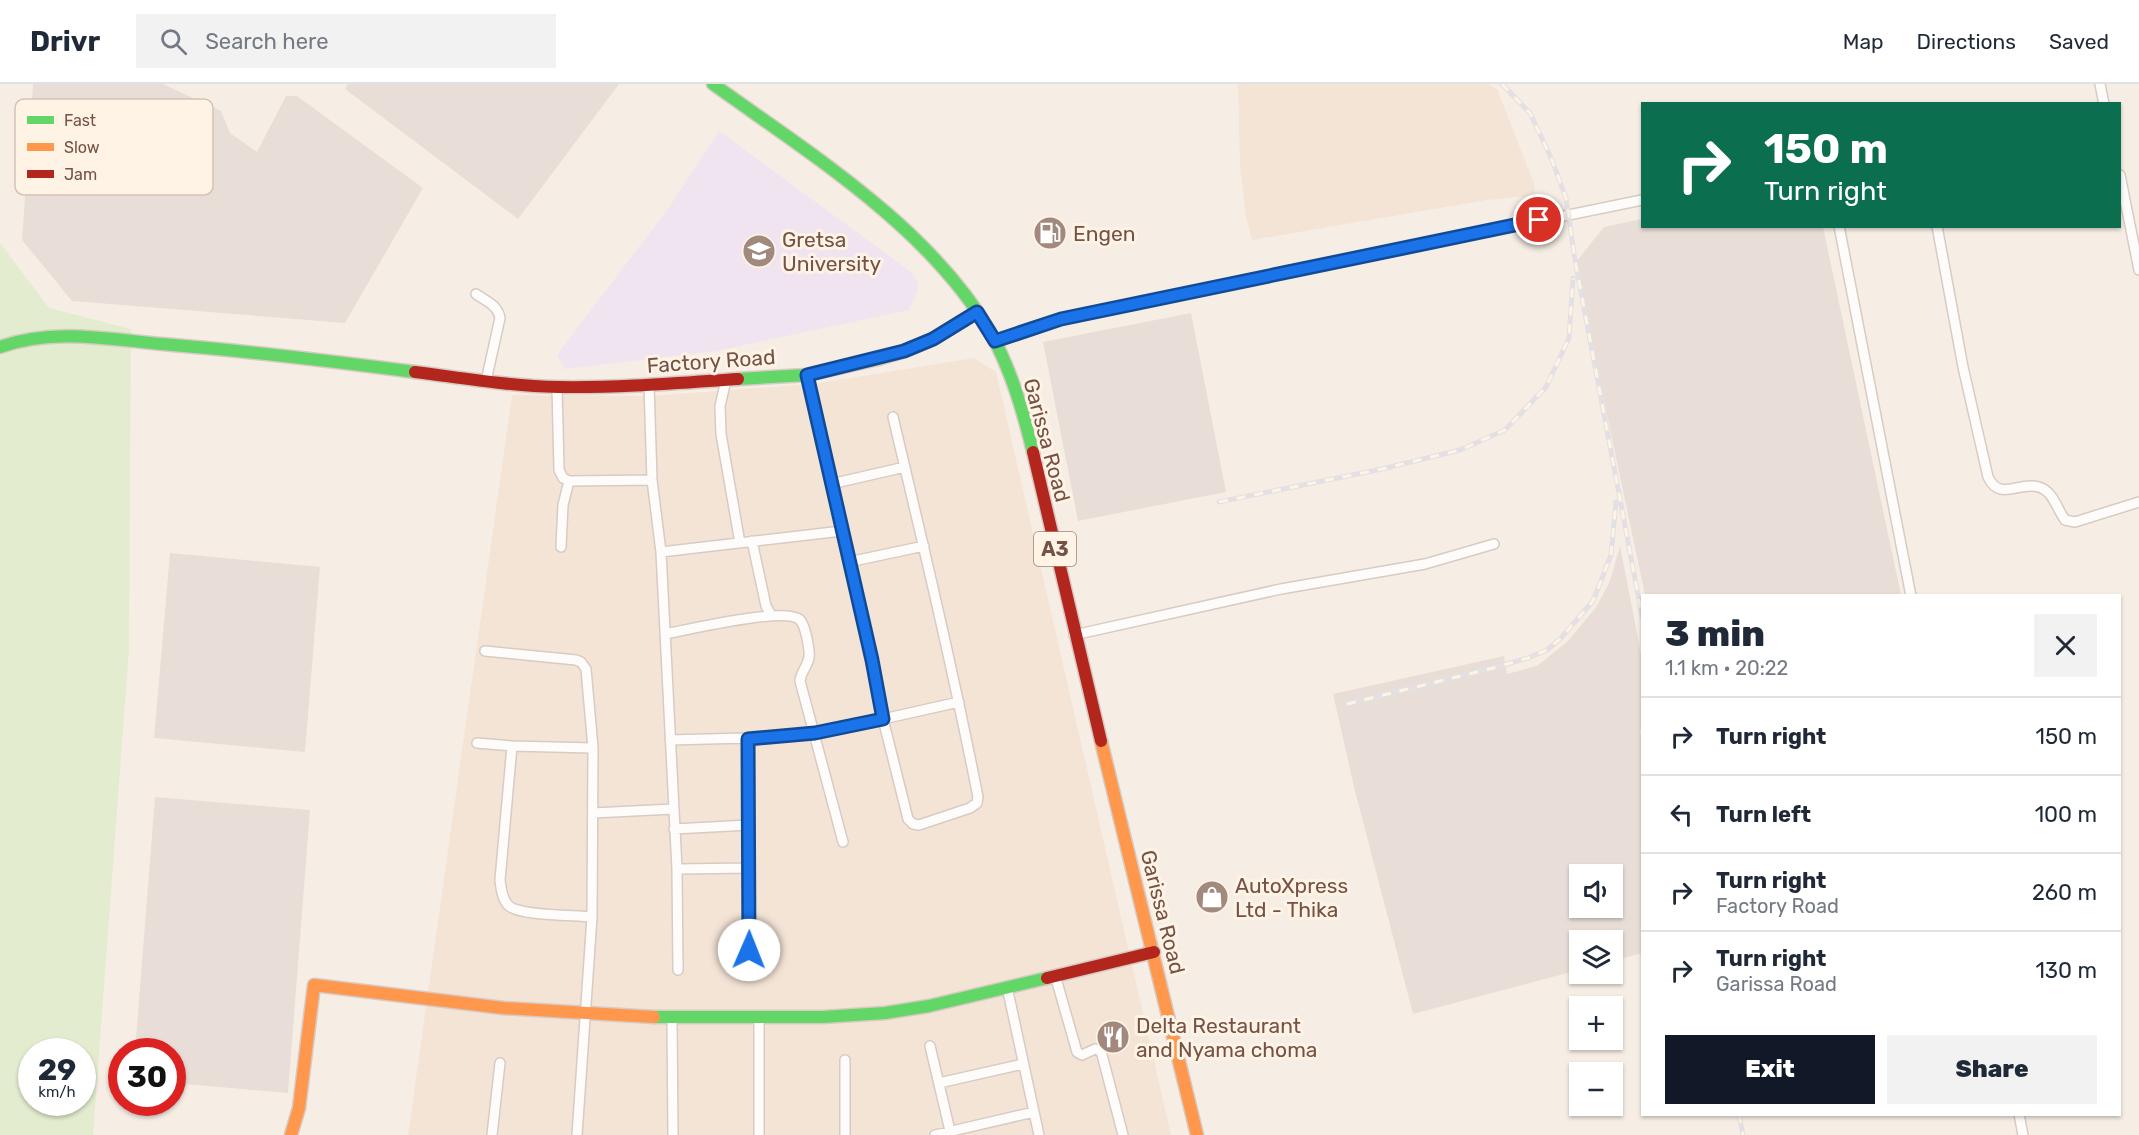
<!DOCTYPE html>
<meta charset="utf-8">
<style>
body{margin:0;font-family:Rubik,sans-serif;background:#f2f2f3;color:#1f2937;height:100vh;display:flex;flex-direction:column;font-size:22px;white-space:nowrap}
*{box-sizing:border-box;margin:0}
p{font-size:20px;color:#747a83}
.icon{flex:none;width:33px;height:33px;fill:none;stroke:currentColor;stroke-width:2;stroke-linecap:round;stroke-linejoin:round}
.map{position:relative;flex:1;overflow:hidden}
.drawer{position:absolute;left:1641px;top:510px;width:480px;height:522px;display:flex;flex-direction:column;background:#fff;border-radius:0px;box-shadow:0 2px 4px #0004}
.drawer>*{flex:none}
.guide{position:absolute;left:1641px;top:18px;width:480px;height:126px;border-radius:0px;box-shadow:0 2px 4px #0004;background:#0b6e4f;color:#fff;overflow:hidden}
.controls{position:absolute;left:1569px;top:780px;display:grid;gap:12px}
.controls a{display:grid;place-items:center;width:54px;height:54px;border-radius:0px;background:#fff;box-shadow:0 2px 4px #0004;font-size:30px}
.speed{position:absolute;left:18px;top:954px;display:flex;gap:12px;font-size:30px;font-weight:700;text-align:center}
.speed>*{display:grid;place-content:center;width:78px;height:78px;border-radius:50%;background:#fff;box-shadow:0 2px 4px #0004;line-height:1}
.speed small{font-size:15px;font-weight:400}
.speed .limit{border:9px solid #d22;background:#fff;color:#111}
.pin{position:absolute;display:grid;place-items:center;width:51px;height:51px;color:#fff;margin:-26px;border:3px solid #fff;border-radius:50%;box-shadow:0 2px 6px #0007}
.me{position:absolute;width:66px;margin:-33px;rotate:1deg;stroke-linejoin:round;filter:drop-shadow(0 0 4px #0008)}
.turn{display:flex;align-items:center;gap:21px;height:126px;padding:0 24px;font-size:27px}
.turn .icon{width:78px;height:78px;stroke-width:2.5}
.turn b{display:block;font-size:42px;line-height:51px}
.round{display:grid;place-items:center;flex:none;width:63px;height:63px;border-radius:0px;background:#f2f2f3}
.overview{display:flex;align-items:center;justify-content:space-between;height:102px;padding:0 24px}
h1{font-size:36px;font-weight:800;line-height:45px}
.button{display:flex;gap:12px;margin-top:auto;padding:12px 24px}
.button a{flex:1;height:69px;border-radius:0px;background:#111827;color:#fff;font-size:24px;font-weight:800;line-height:69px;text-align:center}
.button a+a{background:#f2f2f3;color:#1f2937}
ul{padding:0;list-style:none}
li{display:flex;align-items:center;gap:18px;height:78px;padding:0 24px;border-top:2px solid #e0e1e3}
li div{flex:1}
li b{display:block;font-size:22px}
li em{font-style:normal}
header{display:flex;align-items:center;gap:36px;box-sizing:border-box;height:84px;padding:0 30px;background:#fff;border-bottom:2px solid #e0e1e3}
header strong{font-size:28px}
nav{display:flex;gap:33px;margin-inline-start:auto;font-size:21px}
.search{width:420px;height:54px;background:#f2f2f3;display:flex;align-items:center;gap:15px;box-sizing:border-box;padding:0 21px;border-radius:0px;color:#747a83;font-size:22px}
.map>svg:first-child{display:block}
</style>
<header>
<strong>Drivr</strong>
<div class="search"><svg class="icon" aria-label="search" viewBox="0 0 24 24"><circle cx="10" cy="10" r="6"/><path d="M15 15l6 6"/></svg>Search here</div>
<nav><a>Map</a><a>Directions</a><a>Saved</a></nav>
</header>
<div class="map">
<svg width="2139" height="1051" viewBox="0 0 2139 1051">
<rect width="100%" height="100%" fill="#f6eee5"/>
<path fill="#f4e4d6" d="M 1238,0 L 1488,0 L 1497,5 L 1534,99 L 1535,114 L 1517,113 L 1487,116 L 1252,156 L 1246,133 L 1240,83 Z
M 974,274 L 996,288 L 1171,1051 L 408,1051 L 512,311 L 649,312 L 813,300 Z"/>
<path fill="#e9ded7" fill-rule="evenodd" d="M 33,0 L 163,0 L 221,27 L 230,49 L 257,68 L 286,12 L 297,12 L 423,104 L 345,239 L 72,217 L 22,156 Z
M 348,0 L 619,0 L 518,135 L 345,5 Z
M 1642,135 L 1642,142 L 1823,143 L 1901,511 L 1645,511 L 1575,179 L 1604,143 Z
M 1191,229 L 1226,408 L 1078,437 L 1043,258 Z
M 1620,462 L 1642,575 L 1642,646 L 1640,647 L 1642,659 L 1642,869 L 1613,877 L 1612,856 L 1580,856 L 1579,886 L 1413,930 L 1354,703 L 1333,610 L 1504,572 L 1507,590 L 1537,582 L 1568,557 L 1597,522 L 1610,497 ZM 1612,790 L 1612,824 L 1580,824 L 1580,790 Z
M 170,469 L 320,483 L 305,668 L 154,654 Z
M 155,713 L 310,726 L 288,1009 L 173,999 L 172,968 L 135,967 Z"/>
<path fill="#f0e4f0" d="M 719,47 L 911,188 L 917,197 L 918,205 L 909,226 L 716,267 L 565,285 L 557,271 L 670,122 Z"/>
<path fill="#e3eccf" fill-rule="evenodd" d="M 0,154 L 0,159 L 49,224 L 131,245 L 129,565 L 93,1051 L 0,1051 ZM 32,968 L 82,968 L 82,1018 L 32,1018 Z"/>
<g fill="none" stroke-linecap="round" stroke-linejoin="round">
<defs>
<path id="street" d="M 2100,0 L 2104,20
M 2120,91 L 2139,186
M 1839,142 L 1911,512
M 1937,142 L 1963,283 L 1988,393 C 2000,418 2018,397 2039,403 C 2053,407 2057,425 2065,436 L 2075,438 L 2139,418
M 476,210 C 486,217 498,221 500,234 L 486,297
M 995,257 L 1061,235 L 1642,116
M 726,296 L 720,322 L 721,350 L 740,459
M 649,301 L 652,396 L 661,468 L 677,785 L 678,886
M 557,303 L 559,386 L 563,394 L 569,397 L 652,396
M 893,333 C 923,460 953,586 978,713 L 977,719 L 970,724 L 919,741 L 913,740 L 908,735 L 883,635 L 959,618
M 831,400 L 905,383
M 752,457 L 766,522 L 771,531
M 561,463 L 563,421 L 569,397
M 661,468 L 842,447
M 849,478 L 924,462
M 665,550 C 687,546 786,522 800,536 C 806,543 808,559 809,567 C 811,580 801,586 800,597 L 843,758
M 1074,551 L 1281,505 L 1425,480 L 1494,460
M 485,567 L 576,576 L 581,578 L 586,585 L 593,664 L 592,833 L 577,1051
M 748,655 L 749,887
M 670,656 L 780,653 L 815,649 L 883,635 L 872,576 L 807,291
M 477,659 L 512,662
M 593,729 L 673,725
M 674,745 L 749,741
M 677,785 L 750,784
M 592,833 C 575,831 521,832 509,822 C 502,816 501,804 500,796 L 512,662 L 593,664
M 1055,891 L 1077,968 L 1082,971 L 1095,965 L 1101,967 L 1123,1051
M 1007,903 L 1039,1051
M 672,934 L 673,1051
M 930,962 L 951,1051
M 939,999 L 1023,980
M 2019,1030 L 2023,1051
M 492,1051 L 500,979
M 759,1051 L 759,934
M 845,1051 L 845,976
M 935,1051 L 1034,1028"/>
<path id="fast" d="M 713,0 C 809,69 930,144 990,248 C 1011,285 1023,327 1033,368
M 0,263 C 53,244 107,255 162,260 C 247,267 331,277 415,288
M 738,295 L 807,291 L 878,275 L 905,267 L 933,255 L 977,228
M 654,933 L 823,933 L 885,929 L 929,922 L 1047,894"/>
<path id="slow" d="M 1101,657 L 1197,1051
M 291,1051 L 299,1024 L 314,901 L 503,924 L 654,933"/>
<path id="jam" d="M 415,288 C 463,294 510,302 558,303 C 618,304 678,299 738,295
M 1033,368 L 1101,657
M 1047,894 L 1154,868"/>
</defs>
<use href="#street" stroke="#d7cbc3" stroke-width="12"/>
<use href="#fast" stroke="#d7cac2" stroke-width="15"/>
<use href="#slow" stroke="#d7cac2" stroke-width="15"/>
<use href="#jam" stroke="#d7cac2" stroke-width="15"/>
<use href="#street" stroke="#fefcfb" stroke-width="9"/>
<use href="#fast" stroke="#63d668" stroke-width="12"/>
<use href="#slow" stroke="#ff974d" stroke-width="12"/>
<use href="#jam" stroke="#b3261e" stroke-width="12"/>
<defs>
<path id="rail" d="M 1502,0 L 1530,29 L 1552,76 L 1566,114 L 1575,176 L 1642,532
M 1219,418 L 1382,385 L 1460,366 L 1505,346 L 1546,303 L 1569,254 L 1573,194
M 1347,620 L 1493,584 L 1528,574 L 1547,566 L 1561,554 L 1593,517 L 1611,471 L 1616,418
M 1739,1030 L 1743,1051"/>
</defs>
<use href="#rail" stroke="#e3e0e3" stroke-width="5"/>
<use href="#rail" stroke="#fff3e5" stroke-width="3" stroke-dasharray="9" stroke-linecap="butt"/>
</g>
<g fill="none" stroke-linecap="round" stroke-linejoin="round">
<defs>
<path id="route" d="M 749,866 L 748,655 L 815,649 L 883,635 L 872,576 L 807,291 L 904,267 L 933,255 L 977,228 L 995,257 L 1061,235 L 1539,136"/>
</defs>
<use href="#route" stroke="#114b97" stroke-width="15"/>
<use href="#route" stroke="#1a73e8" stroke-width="10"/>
</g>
<defs>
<symbol id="fuel-disc" viewBox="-11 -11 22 22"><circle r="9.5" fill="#a2897d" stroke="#fff3e5"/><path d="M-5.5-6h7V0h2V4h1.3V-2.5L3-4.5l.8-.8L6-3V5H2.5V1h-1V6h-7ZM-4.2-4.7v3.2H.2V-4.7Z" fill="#fff"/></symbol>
<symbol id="university-disc" viewBox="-11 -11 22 22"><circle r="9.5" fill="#a2897d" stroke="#fff3e5"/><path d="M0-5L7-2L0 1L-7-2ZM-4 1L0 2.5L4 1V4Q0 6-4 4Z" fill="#fff"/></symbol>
<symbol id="shop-disc" viewBox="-11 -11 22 22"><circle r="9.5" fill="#a2897d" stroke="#fff3e5"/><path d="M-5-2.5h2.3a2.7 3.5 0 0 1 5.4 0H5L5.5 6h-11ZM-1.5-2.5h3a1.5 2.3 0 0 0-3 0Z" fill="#fff"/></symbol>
<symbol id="restaurant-disc" viewBox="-11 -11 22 22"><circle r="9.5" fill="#a2897d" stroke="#fff3e5"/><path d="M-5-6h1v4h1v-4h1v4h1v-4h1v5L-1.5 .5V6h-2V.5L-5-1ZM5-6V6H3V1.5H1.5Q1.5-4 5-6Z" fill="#fff"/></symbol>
</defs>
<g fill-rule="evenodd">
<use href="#fuel-disc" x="1031" y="130" width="38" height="38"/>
<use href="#university-disc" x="740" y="148" width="38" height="38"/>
<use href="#shop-disc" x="1193" y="794" width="38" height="38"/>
<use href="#restaurant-disc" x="1094" y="934" width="38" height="38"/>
</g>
<g text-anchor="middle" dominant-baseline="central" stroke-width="6" stroke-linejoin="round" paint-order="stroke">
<rect fill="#fff3e5" stroke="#9e8275" stroke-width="1.5" x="1034" y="448" width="42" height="34" rx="4.5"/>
<g font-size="20" font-weight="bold" fill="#745245">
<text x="1055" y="465">A3</text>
</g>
<g font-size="21" fill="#745245" stroke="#fff3e5" text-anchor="start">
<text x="1073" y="149">Engen</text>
<text x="782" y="155">Gretsa<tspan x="782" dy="24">University</tspan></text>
<text x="1235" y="801">AutoXpress<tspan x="1235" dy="24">Ltd - Thika</tspan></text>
<text x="1136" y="941">Delta Restaurant<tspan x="1136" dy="24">and Nyama choma</tspan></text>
</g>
<g font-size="21" fill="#745245" stroke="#fff3e5">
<text transform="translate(711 277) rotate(-4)">Factory Road</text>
<text transform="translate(1047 356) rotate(75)">Garissa Road</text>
<text transform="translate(1163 828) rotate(76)">Garissa Road</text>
</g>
</g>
<rect x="15" y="15" width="198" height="96" rx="9" fill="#fff3e5" stroke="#d5c3b5" stroke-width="1.5"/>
<rect x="27" y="32" width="27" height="8" fill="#63d668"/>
<rect x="27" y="59" width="27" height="8" fill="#ff974d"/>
<rect x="27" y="86" width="27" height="8" fill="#b3261e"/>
<g font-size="16" fill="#745245">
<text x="64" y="42">Fast</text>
<text x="64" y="69">Slow</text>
<text x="64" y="96">Jam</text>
</g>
</svg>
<div class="controls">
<a><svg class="icon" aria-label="sound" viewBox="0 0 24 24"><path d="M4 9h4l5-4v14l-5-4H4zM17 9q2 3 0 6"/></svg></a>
<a><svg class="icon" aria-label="layers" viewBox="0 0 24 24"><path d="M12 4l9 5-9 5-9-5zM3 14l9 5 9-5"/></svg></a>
<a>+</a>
<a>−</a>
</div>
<div class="speed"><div>29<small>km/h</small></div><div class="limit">30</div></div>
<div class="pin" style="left:1539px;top:136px;background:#d93025"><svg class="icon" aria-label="arrive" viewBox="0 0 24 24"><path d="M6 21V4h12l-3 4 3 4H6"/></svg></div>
<svg class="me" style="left:749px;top:866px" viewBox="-20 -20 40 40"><circle r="19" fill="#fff"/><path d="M0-13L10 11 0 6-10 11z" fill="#1a73e8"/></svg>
<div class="guide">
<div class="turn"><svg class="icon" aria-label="right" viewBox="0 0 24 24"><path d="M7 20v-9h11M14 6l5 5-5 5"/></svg><div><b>150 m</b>Turn right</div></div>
</div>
<section class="drawer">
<div class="overview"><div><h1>3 min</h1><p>1.1 km · 20:22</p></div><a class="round"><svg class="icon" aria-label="close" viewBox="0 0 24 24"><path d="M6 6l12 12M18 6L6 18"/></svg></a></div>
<ul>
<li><svg class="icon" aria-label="right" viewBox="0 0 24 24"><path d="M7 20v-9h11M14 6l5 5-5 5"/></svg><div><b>Turn right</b></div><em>150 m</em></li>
<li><svg class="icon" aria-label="left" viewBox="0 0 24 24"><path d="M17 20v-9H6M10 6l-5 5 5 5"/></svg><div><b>Turn left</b></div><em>100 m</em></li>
<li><svg class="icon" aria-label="right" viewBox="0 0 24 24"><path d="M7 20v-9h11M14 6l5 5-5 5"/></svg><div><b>Turn right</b><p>Factory Road</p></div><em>260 m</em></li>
<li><svg class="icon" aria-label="right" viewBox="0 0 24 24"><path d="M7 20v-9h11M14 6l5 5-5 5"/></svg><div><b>Turn right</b><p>Garissa Road</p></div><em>130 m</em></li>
</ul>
<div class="button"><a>Exit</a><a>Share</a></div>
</section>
</div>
